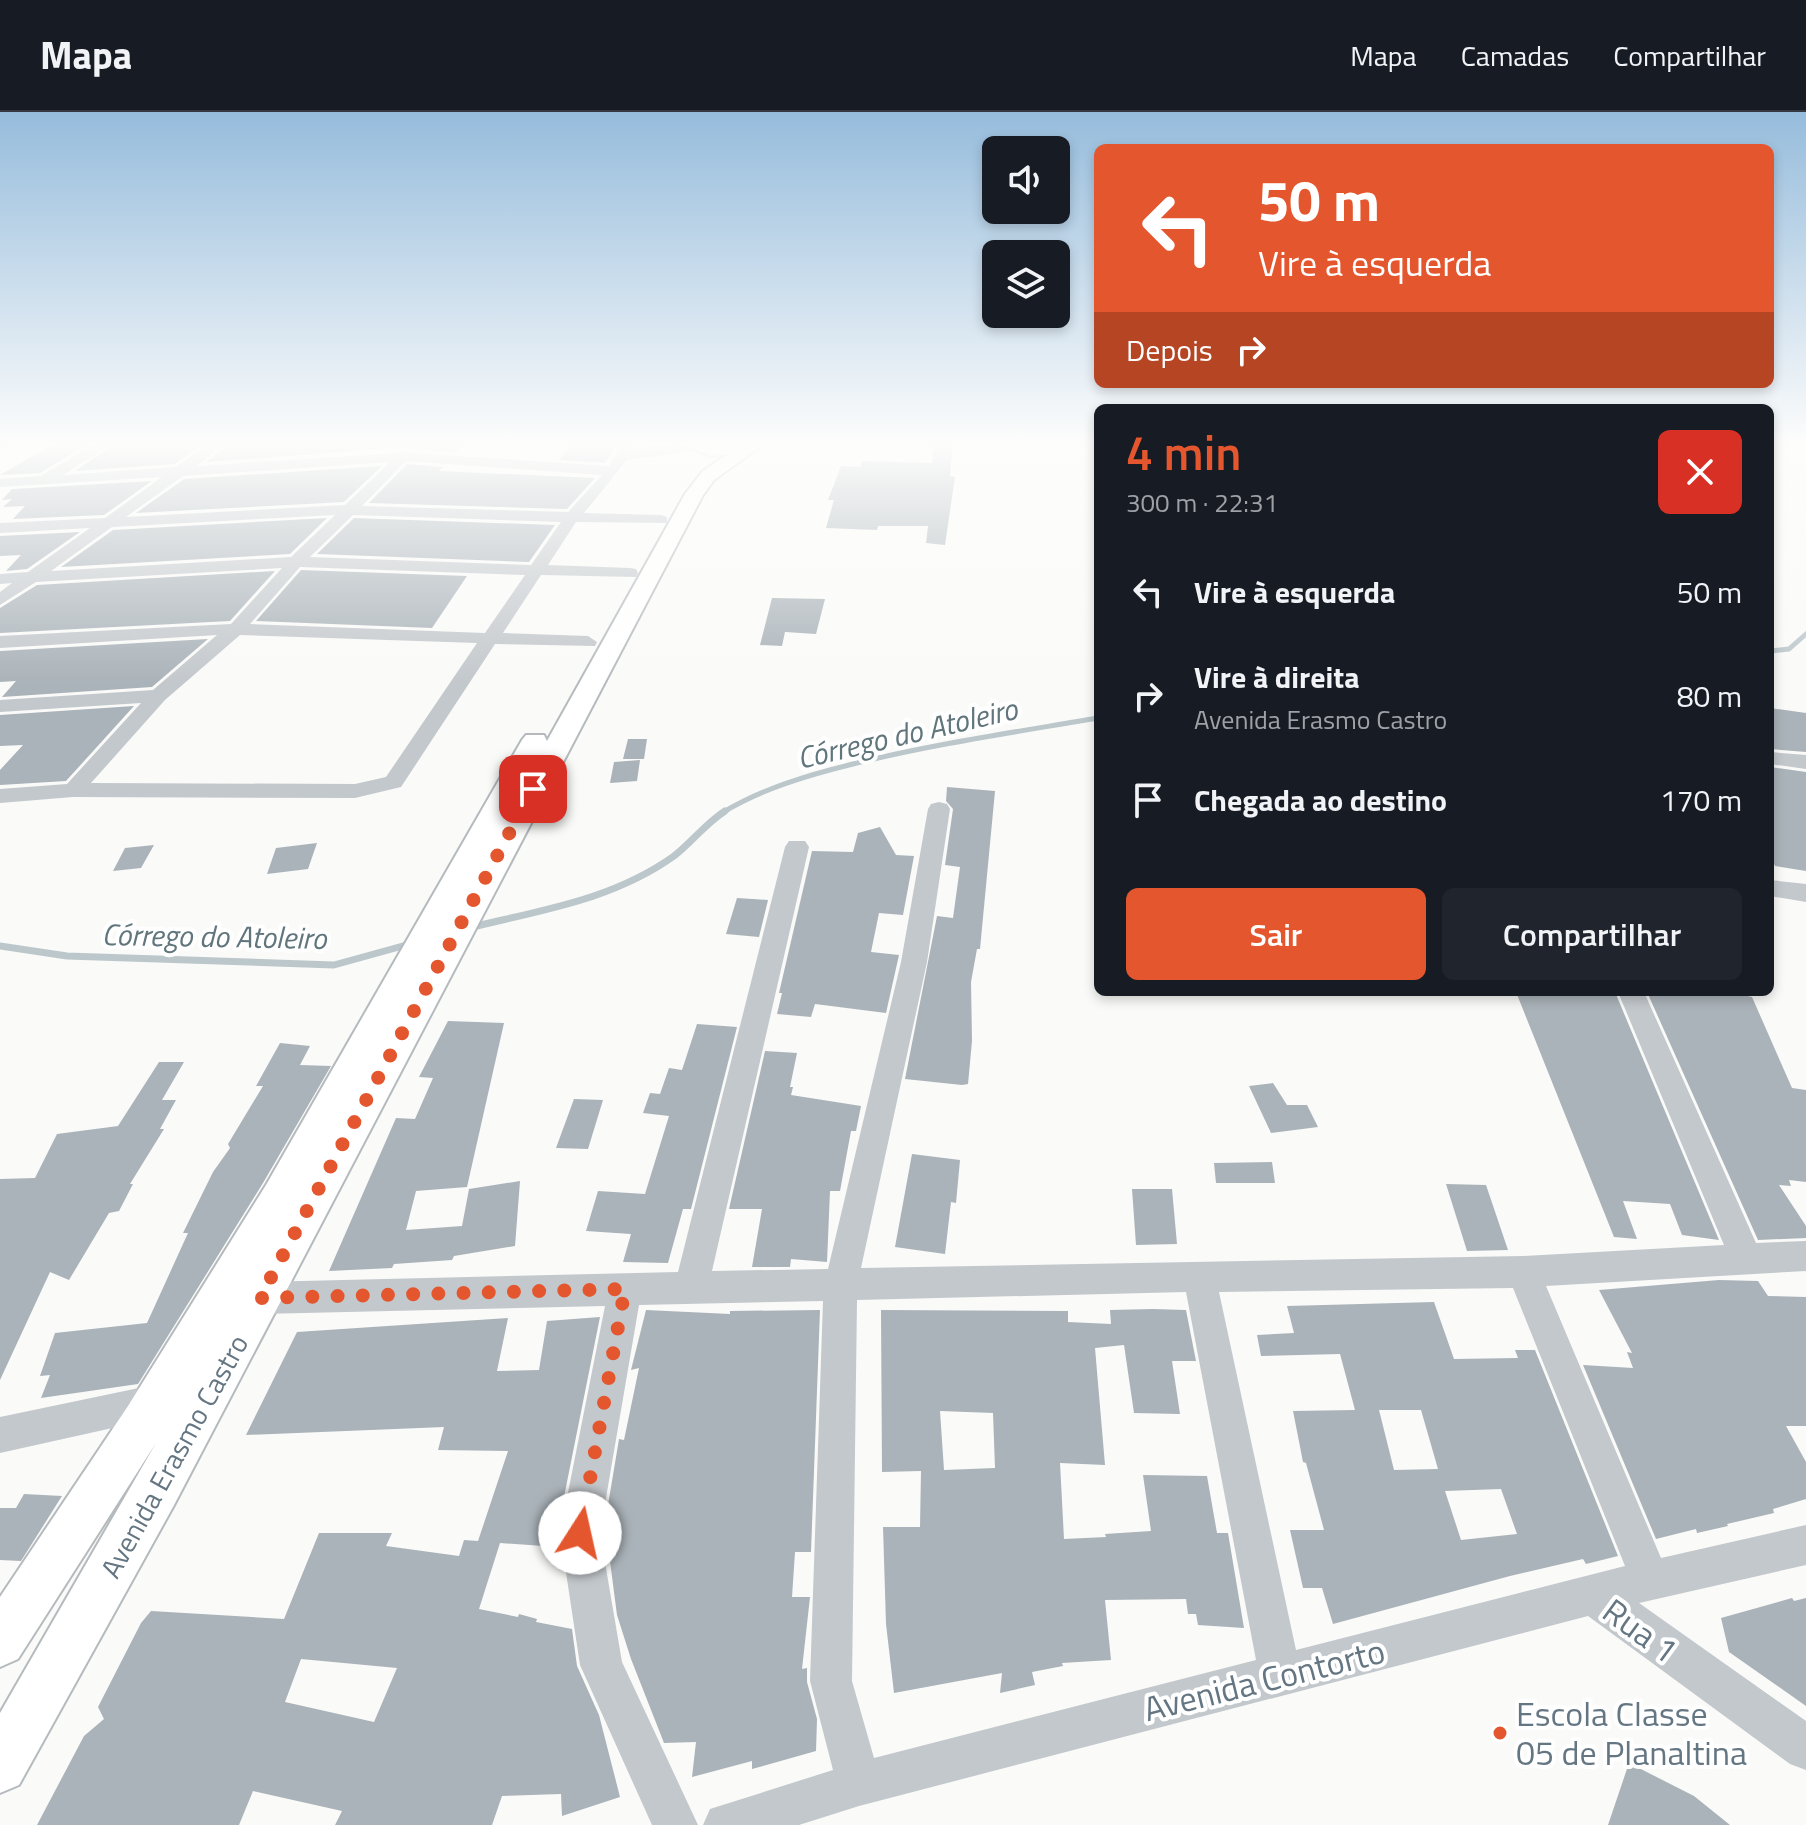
<!DOCTYPE html>
<html lang="pt">
<meta charset="utf-8">
<style>
body{margin:0;font-family:"Titillium Web",sans-serif;background:#20242c;color:#f1f3f6;height:100vh;display:flex;flex-direction:column;font-size:30px;white-space:nowrap}
*{box-sizing:border-box;margin:0}
p{font-size:26px;color:#9ea1a6}
.icon{flex:none;width:44px;height:44px;fill:none;stroke:currentColor;stroke-width:2;stroke-linecap:round;stroke-linejoin:round}
.map{position:relative;flex:1;overflow:hidden}
.sheet{position:absolute;left:1094px;top:292px;width:680px;height:592px;display:flex;flex-direction:column;background:#171b24;border-radius:12px;box-shadow:0 4px 12px #0003}
.sheet>*{flex:none}
.hud{position:absolute;left:1094px;top:32px;width:680px;height:244px;border-radius:12px;box-shadow:0 4px 12px #0003;background:#e4572e;color:#fff;overflow:hidden}
.tools{position:absolute;left:982px;top:24px;display:grid;gap:16px}
.tools a{display:grid;place-items:center;width:88px;height:88px;border-radius:12px;background:#171b24;box-shadow:0 4px 12px #0003;font-size:40px}
.pin{position:absolute;display:grid;place-items:center;width:68px;height:68px;color:#fff;margin:-34px;border-radius:16px;box-shadow:0 4px 12px #0006}
.me{position:absolute;width:88px;margin:-44px;rotate:10deg;stroke-linejoin:round;filter:drop-shadow(0 0 6px #0008)}
.turn{display:flex;align-items:center;gap:28px;height:168px;padding:0 32px;font-size:36px}
.turn .icon{width:104px;height:104px;stroke-width:2.5}
.turn b{display:block;font-size:56px;line-height:68px}
.then{display:flex;align-items:center;height:76px;padding:0 32px;background:#0003;gap:16px;font-size:30px}
.round{display:grid;place-items:center;flex:none;width:84px;height:84px;border-radius:12px;background:#20242c}
.summary{display:flex;align-items:center;justify-content:space-between;height:136px;padding:0 32px}
h1{font-size:48px;font-weight:600;line-height:60px;color:#e4572e}
.action{display:flex;gap:16px;margin-top:auto;padding:16px 32px}
.action a{flex:1;height:92px;border-radius:12px;background:#e4572e;color:#fff;font-size:32px;font-weight:600;line-height:92px;text-align:center}
.action a+a{background:#20242c;color:#f1f3f6}
ul{padding:0;list-style:none}
li{display:flex;align-items:center;gap:24px;height:104px;padding:0 32px}
li div{flex:1}
li b{display:block;font-size:30px}
li em{font-style:normal}
header{display:flex;align-items:center;gap:48px;box-sizing:border-box;height:112px;padding:0 40px;background:#171b24;border-bottom:2px solid #363941}
header strong{font-size:38px}
nav{display:flex;gap:44px;margin-inline-start:auto;font-size:28px}
.map>svg:first-child{display:block}
</style>
<header>
<strong>Mapa</strong>
<nav><a>Mapa</a><a>Camadas</a><a>Compartilhar</a></nav>
</header>
<div class="map">
<svg width="1806" height="1713" viewBox="0 0 1806 1713">
<rect width="100%" height="100%" fill="#fafaf8"/>
<g fill="none" stroke-linecap="round" stroke-linejoin="round">
<path stroke="#bbc7cb" stroke-width="5" d="M 1770,539 L 1789,537 L 1806,522
M 722,701 C 761,677 808,663 853,652 C 933,632 1016,620 1098,606"/>
<path stroke="#bbc7cb" stroke-width="7" d="M 472,815 C 543,798 614,787 674,744 C 692,730 705,712 725,699
M 0,834 L 67,844 L 334,853 L 410,832"/>
</g>
<path fill="#aab3b9" fill-rule="evenodd" d="M 54,332 L 88,332 L 40,361 L 0,363 Z
M 115,332 L 202,332 L 175,352 L 75,359 Z
M 228,332 L 463,332 L 455,341 L 405,335 L 206,350 Z
M 572,332 L 610,332 L 616,334 L 605,351 L 559,348 Z
M 934,332 L 953,332 L 950,364 L 955,365 L 945,433 L 926,431 L 928,414 L 878,414 L 877,418 L 826,416 L 834,388 L 828,388 L 841,354 L 860,355 L 862,349 L 932,351 Z
M 407,352 L 443,355 L 439,359 L 595,366 L 567,397 L 369,391 Z
M 382,354 L 344,390 L 136,401 L 184,367 Z
M 152,369 L 104,403 L 13,407 L 25,394 L 3,395 L 12,387 L 2,388 L 12,377 Z
M 327,406 L 290,442 L 61,455 L 113,418 Z
M 354,406 L 555,413 L 529,450 L 317,442 Z
M 80,420 L 27,457 L 6,459 L 21,443 L 0,444 L 0,424 Z
M 301,458 L 467,464 L 432,516 L 256,509 Z
M 275,459 L 230,509 L 0,521 L 0,496 L 37,473 Z
M 772,486 L 825,487 L 816,522 L 785,520 L 782,534 L 760,533 Z
M 208,527 L 152,575 L 2,585 L 16,569 L 0,570 L 0,539 Z
M 134,594 L 66,669 L 0,673 L 0,658 L 23,633 L 0,634 L 0,603 Z
M 1770,596 L 1806,601 L 1806,640 L 1770,637 Z
M 628,627 L 647,627 L 644,647 L 623,647 Z
M 640,648 L 637,669 L 610,671 L 614,650 Z
M 1770,655 L 1806,660 L 1806,759 L 1775,754 L 1770,743 Z
M 947,675 L 995,679 L 980,837 L 977,837 L 971,870 L 972,929 L 968,972 L 962,973 L 905,967 L 937,804 L 953,806 L 960,755 L 945,753 L 953,697 L 946,689 Z
M 880,715 L 896,743 L 914,744 L 903,803 L 879,801 L 871,840 L 899,843 L 886,901 L 815,892 L 811,905 L 777,902 L 782,881 L 779,881 L 812,739 L 853,740 L 858,721 Z
M 317,731 L 308,757 L 267,762 L 276,736 Z
M 154,733 L 141,756 L 113,759 L 125,736 Z
M 737,786 L 768,788 L 759,825 L 726,822 Z
M 1516,880 L 1615,880 L 1719,1128 L 1682,1123 L 1670,1092 L 1623,1089 L 1637,1127 L 1614,1125 Z
M 1647,880 L 1730,880 L 1752,885 L 1792,976 L 1806,978 L 1806,1070 L 1789,1068 L 1791,1074 L 1779,1073 L 1806,1114 L 1806,1126 L 1758,1128 Z
M 448,909 L 504,911 L 467,1075 L 416,1079 L 406,1118 L 462,1114 L 469,1077 L 520,1069 L 515,1134 L 454,1144 L 452,1148 L 394,1152 L 392,1156 L 329,1159 L 396,1006 L 415,1007 L 433,966 L 419,965 Z
M 697,912 L 737,915 L 691,1097 L 683,1097 L 668,1151 L 623,1150 L 631,1122 L 586,1119 L 598,1079 L 645,1082 L 669,1004 L 643,1001 L 650,981 L 660,982 L 669,956 L 682,958 Z
M 280,931 L 310,934 L 300,953 L 331,954 L 263,1071 L 138,1272 L 41,1286 L 50,1263 L 40,1264 L 55,1221 L 147,1211 L 188,1121 L 183,1121 L 213,1060 L 230,1036 L 228,1032 L 263,974 L 256,974 Z
M 765,939 L 797,941 L 790,975 L 793,975 L 791,983 L 861,994 L 856,1019 L 851,1019 L 840,1079 L 830,1079 L 827,1150 L 791,1147 L 790,1155 L 752,1155 L 762,1097 L 729,1097 Z
M 159,950 L 184,950 L 162,988 L 176,988 L 160,1017 L 164,1017 L 130,1072 L 133,1072 L 119,1099 L 109,1101 L 69,1168 L 50,1160 L 0,1268 L 0,1067 L 35,1066 L 57,1022 L 118,1014 Z
M 1273,971 L 1287,993 L 1307,993 L 1318,1015 L 1271,1021 L 1249,974 Z
M 574,987 L 603,988 L 588,1037 L 556,1036 Z
M 912,1042 L 960,1048 L 956,1091 L 951,1090 L 945,1142 L 895,1135 Z
M 1272,1050 L 1275,1071 L 1216,1071 L 1214,1051 Z
M 1446,1072 L 1486,1073 L 1508,1138 L 1467,1139 Z
M 1132,1077 L 1172,1077 L 1177,1132 L 1136,1133 Z
M 1719,1168 L 1758,1169 L 1768,1184 L 1806,1185 L 1806,1314 L 1786,1314 L 1806,1350 L 1806,1387 L 1773,1397 L 1774,1401 L 1727,1412 L 1728,1414 L 1697,1421 L 1696,1417 L 1656,1427 L 1583,1253 L 1633,1256 L 1627,1240 L 1632,1241 L 1599,1178 Z
M 1434,1190 L 1454,1247 L 1518,1246 L 1515,1238 L 1535,1238 L 1618,1444 L 1586,1452 L 1583,1447 L 1510,1464 L 1333,1512 L 1322,1476 L 1303,1476 L 1290,1418 L 1324,1418 L 1306,1351 L 1303,1350 L 1293,1299 L 1355,1298 L 1340,1242 L 1261,1244 L 1257,1223 L 1294,1221 L 1287,1194 ZM 1379,1298 L 1421,1298 L 1438,1357 L 1394,1358 ZM 1501,1377 L 1517,1422 L 1461,1428 L 1445,1379 Z
M 1153,1197 L 1186,1198 L 1196,1249 L 1172,1249 L 1180,1302 L 1134,1301 L 1124,1233 L 1095,1236 L 1105,1353 L 1060,1351 L 1064,1427 L 1106,1425 L 1105,1422 L 1151,1419 L 1143,1363 L 1207,1364 L 1217,1421 L 1228,1421 L 1244,1516 L 1198,1513 L 1196,1502 L 1188,1502 L 1186,1487 L 1105,1488 L 1111,1548 L 1062,1551 L 1063,1554 L 1032,1560 L 1035,1573 L 1000,1581 L 1002,1561 L 894,1581 L 886,1512 L 883,1415 L 920,1415 L 921,1359 L 882,1360 L 881,1198 L 1068,1199 L 1068,1210 L 1111,1212 L 1110,1198 ZM 940,1299 L 993,1301 L 995,1356 L 944,1358 Z
M 646,1198 L 730,1202 L 730,1199 L 820,1198 L 811,1440 L 795,1440 L 792,1485 L 810,1485 L 802,1557 L 807,1556 L 807,1570 L 817,1607 L 816,1639 L 752,1657 L 752,1649 L 692,1665 L 696,1630 L 664,1631 L 631,1547 L 617,1503 L 605,1411 L 619,1327 L 624,1328 L 639,1256 L 631,1258 Z
M 600,1205 L 557,1420 L 558,1435 L 500,1431 L 479,1497 L 518,1505 L 519,1502 L 537,1507 L 536,1510 L 572,1517 L 577,1554 L 599,1603 L 620,1685 L 562,1704 L 561,1682 L 502,1684 L 492,1713 L 335,1713 L 342,1699 L 253,1679 L 239,1713 L 37,1713 L 84,1624 L 104,1607 L 98,1595 L 141,1511 L 151,1499 L 284,1507 L 319,1421 L 392,1421 L 386,1434 L 459,1444 L 464,1428 L 478,1429 L 508,1339 L 438,1338 L 444,1315 L 246,1323 L 297,1220 L 508,1206 L 497,1259 L 539,1258 L 547,1209 ZM 301,1547 L 397,1556 L 374,1610 L 285,1590 Z
M 24,1382 L 62,1384 L 21,1449 L 0,1448 L 0,1396 L 16,1396 Z
M 1792,1486 L 1794,1489 L 1806,1486 L 1806,1594 L 1729,1540 L 1721,1506 Z
M 1629,1651 L 1694,1684 L 1730,1713 L 1608,1713 Z"/>
<g fill="none" stroke-linecap="round" stroke-linejoin="round">
<defs>
<path id="major" d="M 680,332 L 761,334 L 714,368 L 703,383 L 173,1395 L 19,1673 L 0,1681 L 0,1601 L 156,1331 L 18,1547 L 0,1555 L 0,1485 L 128,1294 L 266,1073 L 522,628 L 526,623 L 544,623 L 547,629 L 685,382 L 702,360 L 728,342 L 711,344 Z"/>
</defs>
<use href="#major" stroke="#b5babe" stroke-width="4"/>
<path fill="#c3c8cc" fill-rule="evenodd" d="M 0,332 L 12,332 L 0,339 Z
M 94,332 L 112,332 L 63,363 L 176,355 L 208,332 L 225,332 L 197,354 L 399,341 L 406,338 L 413,341 L 609,354 L 622,332 L 636,332 L 632,338 L 652,334 L 698,332 L 700,335 L 693,339 L 627,348 L 584,401 L 661,403 L 667,405 L 667,411 L 576,410 L 548,453 L 630,456 L 636,457 L 638,461 L 636,465 L 541,463 L 503,521 L 588,524 L 597,530 L 595,534 L 495,532 L 401,675 L 355,686 L 73,685 L 0,691 L 0,677 L 67,672 L 141,591 L 0,600 L 0,588 L 153,578 L 217,523 L 0,536 L 0,524 L 231,512 L 282,456 L 36,470 L 0,493 L 0,480 L 12,471 L 0,472 L 0,462 L 28,460 L 90,416 L 0,421 L 0,411 L 105,406 L 162,365 L 0,375 L 0,367 L 41,364 ZM 406,349 L 602,363 L 568,400 L 362,394 ZM 390,350 L 345,393 L 126,405 L 183,364 ZM 335,403 L 291,445 L 51,459 L 112,415 ZM 353,403 L 561,410 L 531,453 L 310,445 ZM 300,455 L 525,463 L 485,521 L 250,512 ZM 240,523 L 477,531 L 386,665 L 355,672 L 91,671 L 165,588 Z
M 1770,640 L 1806,643 L 1806,657 L 1770,652 Z
M 939,690 L 947,692 L 950,697 L 927,850 L 861,1156 L 1523,1144 L 1724,1133 L 1618,880 L 1644,880 L 1756,1131 L 1806,1129 L 1806,1159 L 1546,1174 L 1661,1446 L 1806,1413 L 1806,1453 L 1639,1491 L 1806,1609 L 1806,1658 L 1790,1652 L 1588,1504 L 859,1694 L 799,1713 L 703,1713 L 710,1697 L 833,1658 L 810,1569 L 823,1189 L 639,1193 L 600,1421 L 622,1550 L 698,1713 L 652,1713 L 580,1553 L 560,1421 L 605,1194 L 260,1202 L 248,1198 L 243,1186 L 248,1174 L 260,1170 L 678,1160 L 785,735 L 789,729 L 805,729 L 809,735 L 712,1159 L 828,1157 L 901,850 L 928,697 L 931,692 ZM 1513,1176 L 1625,1454 L 1296,1538 L 1219,1180 ZM 1186,1180 L 1256,1548 L 874,1646 L 852,1569 L 857,1188 Z
M 1770,768 L 1806,772 L 1806,790 L 1770,784 Z
M 158,1272 L 171,1277 L 176,1290 L 171,1303 L 0,1341 L 0,1305 Z"/>
<use href="#major" fill="#fff" fill-rule="evenodd"/>
</g>
<linearGradient id="sky" x2="0" y2="1"><stop stop-color="#96bcdc"/><stop offset="0.58" stop-color="#fdfdfc"/><stop offset="1" stop-color="#fdfdfc" stop-opacity="0"/></linearGradient>
<rect width="1806" height="572" fill="url(#sky)"/>
<g fill="none" stroke-linecap="round" stroke-linejoin="round">
<path stroke="#e4572e" stroke-width="14" stroke-dasharray="0 25.2" d="M 533,677 L 260,1186 L 625,1177 L 580,1421"/>
</g>
<circle fill="#e4572e" stroke="#fff" stroke-width="3" cx="1500" cy="1621" r="8"/>
<g text-anchor="middle" dominant-baseline="central" stroke-width="8" stroke-linejoin="round" paint-order="stroke">
<g font-size="28" fill="#657683" stroke="#fff">
<text transform="translate(174 1344) rotate(-61)">Avenida Erasmo Castro</text>
</g>
<g font-size="30" font-style="italic" fill="#60757c" stroke="#fff">
<text transform="translate(907 621) rotate(-13)">Córrego do Atoleiro</text>
<text transform="translate(214 824) rotate(1)">Córrego do Atoleiro</text>
</g>
<g font-size="34" fill="#657683" stroke="#fff">
<text transform="translate(1641 1518) rotate(36)">Rua 1</text>
<text transform="translate(1264 1567) rotate(-14)">Avenida Contorto</text>
</g>
<g font-size="34" fill="#657683" stroke="#fff" text-anchor="start">
<text x="1516" y="1601">Escola Classe<tspan x="1516" dy="39">05 de Planaltina</tspan></text>
</g>
</g>
</svg>
<div class="tools">
<a><svg class="icon" aria-label="sound" viewBox="0 0 24 24"><path d="M4 9h4l5-4v14l-5-4H4zM17 9q2 3 0 6"/></svg></a>
<a><svg class="icon" aria-label="layers" viewBox="0 0 24 24"><path d="M12 4l9 5-9 5-9-5zM3 14l9 5 9-5"/></svg></a>
</div>
<div class="pin" style="left:533px;top:677px;background:#d93025"><svg class="icon" aria-label="arrive" viewBox="0 0 24 24"><path d="M6 21V4h12l-3 4 3 4H6"/></svg></div>
<svg class="me" style="left:580px;top:1421px" viewBox="-20 -20 40 40"><circle r="19" fill="#fff"/><path d="M0-13L10 11 0 6-10 11z" fill="#e4572e"/></svg>
<div class="hud">
<div class="turn"><svg class="icon" aria-label="left" viewBox="0 0 24 24"><path d="M17 20v-9H6M10 6l-5 5 5 5"/></svg><div><b>50 m</b>Vire à esquerda</div></div>
<div class="then">Depois<svg class="icon" aria-label="right" viewBox="0 0 24 24"><path d="M7 20v-9h11M14 6l5 5-5 5"/></svg></div>
</div>
<section class="sheet">
<div class="summary"><div><h1>4 min</h1><p>300 m · 22:31</p></div><a class="round" style="background:#d93025;color:#fff"><svg class="icon" aria-label="close" viewBox="0 0 24 24"><path d="M6 6l12 12M18 6L6 18"/></svg></a></div>
<ul>
<li><svg class="icon" aria-label="left" viewBox="0 0 24 24"><path d="M17 20v-9H6M10 6l-5 5 5 5"/></svg><div><b>Vire à esquerda</b></div><em>50 m</em></li>
<li><svg class="icon" aria-label="right" viewBox="0 0 24 24"><path d="M7 20v-9h11M14 6l5 5-5 5"/></svg><div><b>Vire à direita</b><p>Avenida Erasmo Castro</p></div><em>80 m</em></li>
<li><svg class="icon" aria-label="arrive" viewBox="0 0 24 24"><path d="M6 21V4h12l-3 4 3 4H6"/></svg><div><b>Chegada ao destino</b></div><em>170 m</em></li>
</ul>
<div class="action"><a>Sair</a><a>Compartilhar</a></div>
</section>
</div>
